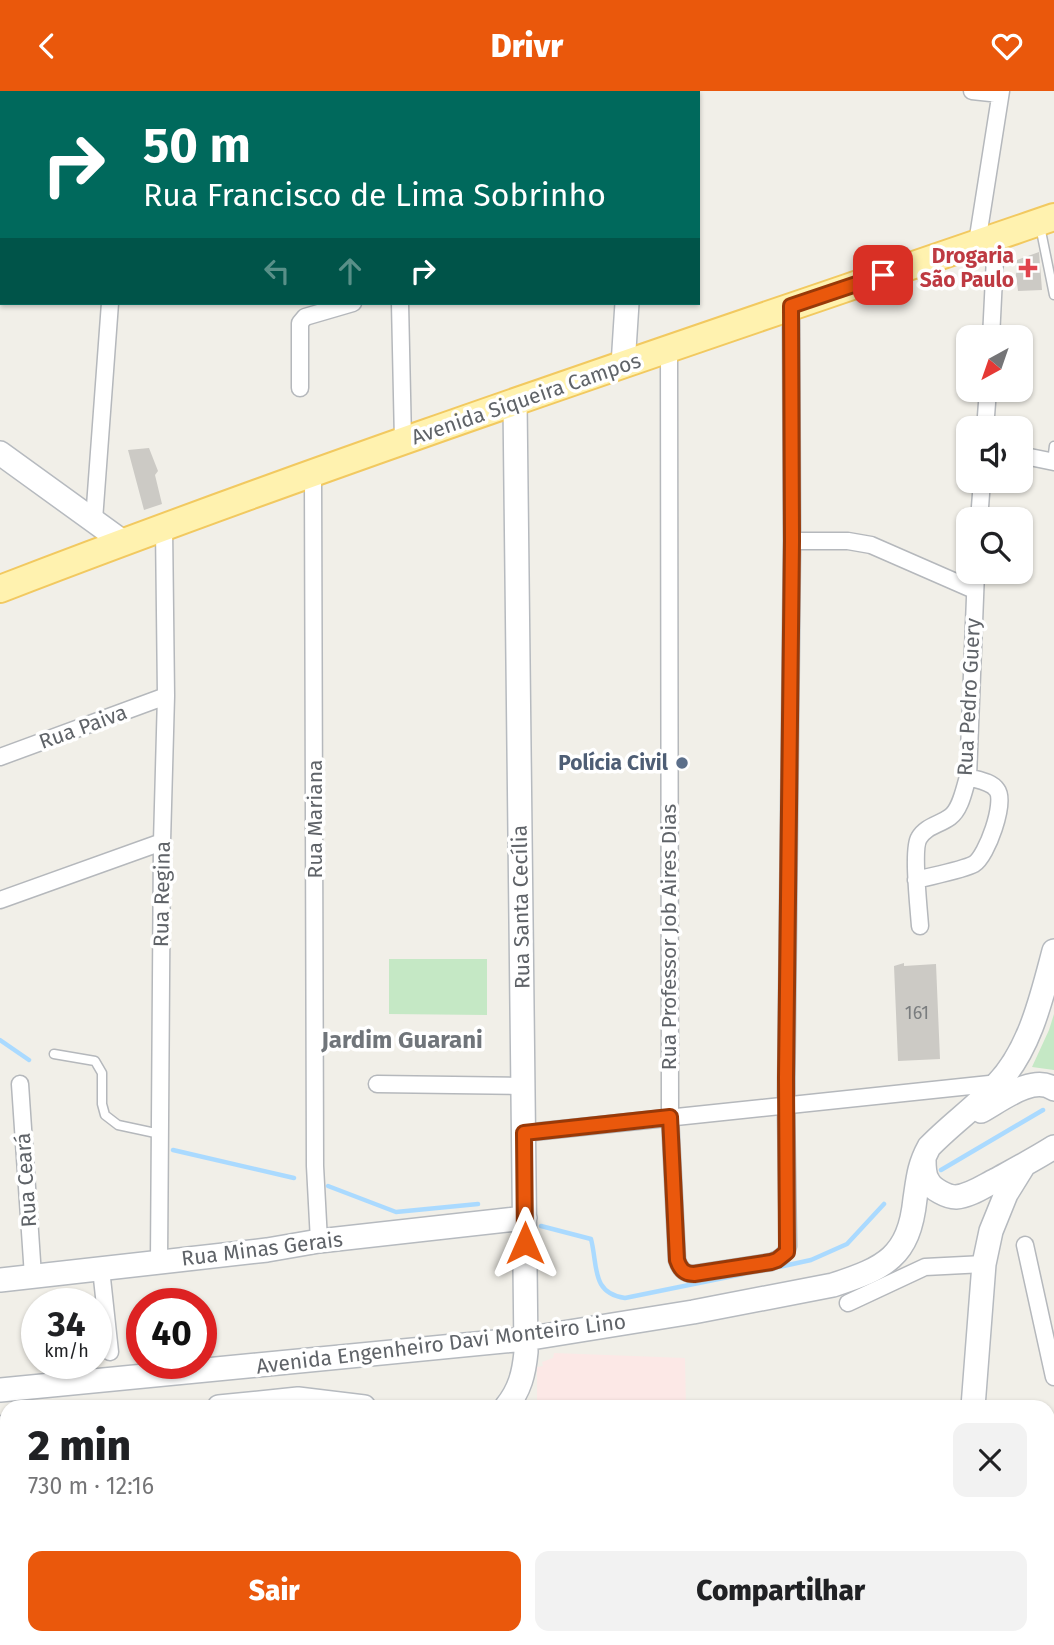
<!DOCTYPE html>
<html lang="pt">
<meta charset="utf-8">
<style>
body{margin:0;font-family:"Fira Sans",sans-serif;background:#f2f2f2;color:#202124;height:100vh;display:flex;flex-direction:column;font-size:26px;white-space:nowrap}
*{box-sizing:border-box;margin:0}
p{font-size:23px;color:#757577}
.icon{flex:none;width:38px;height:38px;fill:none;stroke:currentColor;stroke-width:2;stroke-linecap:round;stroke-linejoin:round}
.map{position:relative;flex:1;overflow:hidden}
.panel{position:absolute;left:0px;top:1309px;width:1055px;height:245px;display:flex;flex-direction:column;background:#fff;border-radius:21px 21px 0 0;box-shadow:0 2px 5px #0004}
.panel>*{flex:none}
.hud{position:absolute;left:0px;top:0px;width:700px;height:214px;box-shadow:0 2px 5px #0004;background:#00695c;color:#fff;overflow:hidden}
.needle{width:46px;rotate:220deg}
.fabs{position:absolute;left:956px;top:234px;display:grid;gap:14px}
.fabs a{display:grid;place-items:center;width:77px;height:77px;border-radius:14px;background:#fff;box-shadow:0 2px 5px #0004;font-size:35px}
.speed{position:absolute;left:21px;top:1197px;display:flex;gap:14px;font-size:35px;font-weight:700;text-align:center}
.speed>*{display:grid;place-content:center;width:91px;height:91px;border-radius:50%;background:#fff;box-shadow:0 2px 5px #0004;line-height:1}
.speed small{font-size:18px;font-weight:400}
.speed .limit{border:10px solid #d22;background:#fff;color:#111}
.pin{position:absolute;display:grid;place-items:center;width:60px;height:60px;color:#fff;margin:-30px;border-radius:14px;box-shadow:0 4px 10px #0006}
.me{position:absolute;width:77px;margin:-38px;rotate:0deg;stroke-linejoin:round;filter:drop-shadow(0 0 5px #0008)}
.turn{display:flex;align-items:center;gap:24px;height:147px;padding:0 28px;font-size:32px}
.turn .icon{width:91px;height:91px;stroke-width:2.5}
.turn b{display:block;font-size:49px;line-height:60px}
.lanes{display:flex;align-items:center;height:66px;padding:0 28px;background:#0003;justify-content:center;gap:35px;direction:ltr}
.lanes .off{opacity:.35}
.round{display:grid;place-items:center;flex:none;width:74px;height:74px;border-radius:14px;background:#f2f2f2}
.overview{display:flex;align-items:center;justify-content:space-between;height:119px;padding:0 28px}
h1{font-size:42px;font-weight:800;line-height:52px}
.primary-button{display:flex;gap:14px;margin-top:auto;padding:14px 28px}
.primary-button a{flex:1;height:80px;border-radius:14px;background:#ea580c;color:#fff;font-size:28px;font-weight:800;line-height:80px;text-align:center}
.primary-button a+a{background:#f2f2f2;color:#202124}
header{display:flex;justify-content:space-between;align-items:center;height:91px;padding:0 28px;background:#ea580c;color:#fff;font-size:32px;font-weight:800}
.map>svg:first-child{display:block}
</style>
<header><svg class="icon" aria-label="back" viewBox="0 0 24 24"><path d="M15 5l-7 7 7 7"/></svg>Drivr<svg class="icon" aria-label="heart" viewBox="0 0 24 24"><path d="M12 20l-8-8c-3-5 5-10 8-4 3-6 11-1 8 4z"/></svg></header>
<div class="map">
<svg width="1054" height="1554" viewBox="0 0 1054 1554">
<rect width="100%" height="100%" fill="#f1efe8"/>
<path fill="#fce8e6" d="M 554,1262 L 685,1267 L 686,1316 L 537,1316 L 537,1276 L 543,1275 L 542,1271 L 553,1267 Z"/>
<path fill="#c5e8c5" d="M 389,868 L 487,868 L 487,924 L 389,923 Z
M 1054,923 L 1054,979 L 1032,976 L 1049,939 Z
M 213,1547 L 932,1547 L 932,1554 L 211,1554 Z"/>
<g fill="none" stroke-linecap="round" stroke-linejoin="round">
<path stroke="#aadaff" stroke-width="4.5" d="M 0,949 L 29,969
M 173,1059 L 294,1087
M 941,1079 L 1043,1019
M 328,1095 L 396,1121 L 478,1113
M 541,1135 L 591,1148 C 598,1175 591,1202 625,1207 L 743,1183
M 779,1176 L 811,1169 L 847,1153 L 884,1113"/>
</g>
<path fill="#cccac5" d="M 1039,161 L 1042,199 L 1018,200 L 1016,184 L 1017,169 Z
M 149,357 L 158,380 L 155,384 L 162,413 L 144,419 L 128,359 Z
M 904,872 L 904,875 L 936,873 L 940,968 L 898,970 L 894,875 Z"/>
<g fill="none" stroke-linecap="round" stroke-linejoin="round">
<defs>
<path id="lane" d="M 269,2 L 269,0
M 360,2 L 361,0
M 1040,135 L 1054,204
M 1052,371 L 1054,355
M 54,963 L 95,970 L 102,982 L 102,1013 L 105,1024 L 118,1034 L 160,1043"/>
<path id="street" d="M 14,0 L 17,2
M 972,0 L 1000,3
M 75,2 L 76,0
M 121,2 L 121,0
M 491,2 L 491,0
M 0,108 L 2,106
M 977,152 L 1001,0
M 400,212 L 403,350
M 991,247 L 996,146
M 669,258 L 670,1026 L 677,1169 C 680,1178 684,1183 694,1183 L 771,1171 C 780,1168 786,1164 788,1155 L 786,1014 L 792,450 L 791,215
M 300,297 L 300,232 L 305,226 L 353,212
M 985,338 L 988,299
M 1020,364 L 1054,371
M 313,382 L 315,1075 L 319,1150
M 94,429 L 110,212
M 979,429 L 982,390
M 792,450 L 848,450 L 871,454 L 974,499
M 0,666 L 166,605
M 916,789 C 931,785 963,779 974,773 C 987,765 1006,711 997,699 C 991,690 977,689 968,686
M 0,809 L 162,751
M 920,835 C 919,820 912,758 919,747 C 926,735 939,734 950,726 C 961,718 964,698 968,686 L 976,481
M 20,993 L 33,1185
M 377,993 L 522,995
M 524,1042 L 999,992
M 1025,1154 L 1054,1286
M 159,1171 L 162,751 L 166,605 L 164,436
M 101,1178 L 110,1261
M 848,1212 L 925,1176 L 984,1173
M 206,1554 L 207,1547"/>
<path id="secondary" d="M 648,2 L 648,0
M 623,274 L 627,212
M 0,362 L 123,451
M 981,1020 C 1000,1010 1033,983 1054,998
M 924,1069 C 924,1076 924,1084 928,1090 C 932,1098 947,1106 956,1106 C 970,1105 984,1095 996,1089 C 1016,1078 1035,1068 1054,1056
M 0,1189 L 267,1159 L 319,1150 L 525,1127
M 0,1299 L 525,1248 L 693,1221 L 833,1194 C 885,1177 909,1166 915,1108 C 918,1088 919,1074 929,1056 C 950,1034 976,1016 997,993 C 1030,959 1042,905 1054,860
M 219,1316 L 298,1308 L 364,1316
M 506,1316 C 520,1299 524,1282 526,1261 L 515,311
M 973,1316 L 984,1173 L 991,1140 L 1006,1103 L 1024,1074
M 0,1337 L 7,1336
M 1048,1376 L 1054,1376
M 954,1554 L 954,1547"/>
<path id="primary" d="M 0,498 C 348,364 702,247 1054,126
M 0,1537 L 7,1538
M 53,1547 L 89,1554"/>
</defs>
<use href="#lane" stroke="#b5b8bc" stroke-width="11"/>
<use href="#street" stroke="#b5b8bc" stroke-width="19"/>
<use href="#secondary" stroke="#b6babf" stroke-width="26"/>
<use href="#primary" stroke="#f2c960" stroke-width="30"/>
<use href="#lane" stroke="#fff" stroke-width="8"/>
<use href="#street" stroke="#fff" stroke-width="16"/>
<use href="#secondary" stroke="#fff" stroke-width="23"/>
<use href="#primary" stroke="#fff2af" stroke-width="26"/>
</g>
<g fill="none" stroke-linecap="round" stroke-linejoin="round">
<defs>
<path id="route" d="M 525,1152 L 524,1042 L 670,1026 L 677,1169 C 680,1178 684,1183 694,1183 L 771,1171 L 777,1169 L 787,1161 L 786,987 L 792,450 L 791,215 L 883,184"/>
</defs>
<use href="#route" stroke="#983908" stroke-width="18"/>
<use href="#route" stroke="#ea580c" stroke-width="12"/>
</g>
<path fill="#e0444e" stroke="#fff" stroke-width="2.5" d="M1024.5 166.5h7v7h7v7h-7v7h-7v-7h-7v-7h7z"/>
<circle fill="#5c6f8a" stroke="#fff" stroke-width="2.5" cx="682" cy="672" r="7"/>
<g text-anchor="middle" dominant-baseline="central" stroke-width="7" stroke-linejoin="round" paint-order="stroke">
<g font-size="18" fill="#7a7d7f">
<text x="917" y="922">161</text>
</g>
<g font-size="21" font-weight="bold" fill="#be3a42" stroke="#fff" text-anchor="end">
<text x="1014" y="165">Drogaria<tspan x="1014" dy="24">São Paulo</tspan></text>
</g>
<g font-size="21" fill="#5f6368" stroke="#fff">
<text transform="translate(526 308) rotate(-19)">Avenida Siqueira Campos</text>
<text transform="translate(969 606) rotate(-87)">Rua Pedro Guery</text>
<text transform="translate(83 636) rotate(-20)">Rua Paiva</text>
<text transform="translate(315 728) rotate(-90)">Rua Mariana</text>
<text transform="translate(162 803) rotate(-89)">Rua Regina</text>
<text transform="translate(521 816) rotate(-91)">Rua Santa Cecília</text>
<text transform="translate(669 846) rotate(-90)">Rua Professor Job Aires Dias</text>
<text transform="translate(26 1089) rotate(-94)">Rua Ceará</text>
<text transform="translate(262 1158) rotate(-7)">Rua Minas Gerais</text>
<text transform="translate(441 1253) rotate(-7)">Avenida Engenheiro Davi Monteiro Lino</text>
</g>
<g font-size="21" font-weight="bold" fill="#4e5e75" stroke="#fff" text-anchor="end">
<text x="668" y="672">Polícia Civil</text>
</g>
<g font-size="24" font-weight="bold" fill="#70757a" stroke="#fff">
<text x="402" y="949">Jardim Guarani</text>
</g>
</g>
</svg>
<div class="fabs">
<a><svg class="needle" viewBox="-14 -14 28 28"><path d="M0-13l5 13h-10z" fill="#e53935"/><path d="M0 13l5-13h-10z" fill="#757577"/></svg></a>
<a><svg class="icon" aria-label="sound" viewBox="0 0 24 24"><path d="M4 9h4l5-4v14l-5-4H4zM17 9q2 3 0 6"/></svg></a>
<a><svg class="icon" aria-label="search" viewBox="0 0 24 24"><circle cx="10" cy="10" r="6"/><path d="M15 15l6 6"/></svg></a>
</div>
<div class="speed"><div>34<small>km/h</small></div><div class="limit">40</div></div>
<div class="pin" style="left:883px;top:184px;background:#d93025"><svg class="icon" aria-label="arrive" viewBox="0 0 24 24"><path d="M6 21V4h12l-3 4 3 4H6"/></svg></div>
<svg class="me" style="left:525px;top:1152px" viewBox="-20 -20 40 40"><path d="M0-17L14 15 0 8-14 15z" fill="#ea580c" stroke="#fff" stroke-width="4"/></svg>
<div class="hud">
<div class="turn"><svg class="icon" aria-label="right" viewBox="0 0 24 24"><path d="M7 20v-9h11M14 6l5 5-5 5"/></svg><div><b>50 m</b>Rua Francisco de Lima Sobrinho</div></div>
<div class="lanes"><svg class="icon off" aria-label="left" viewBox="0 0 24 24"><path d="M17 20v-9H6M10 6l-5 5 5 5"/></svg><svg class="icon off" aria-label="ahead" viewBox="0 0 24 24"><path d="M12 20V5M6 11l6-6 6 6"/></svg><svg class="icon" aria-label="right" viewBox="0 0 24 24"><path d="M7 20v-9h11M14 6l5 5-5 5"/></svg></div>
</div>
<section class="panel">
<div class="overview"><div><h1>2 min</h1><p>730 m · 12:16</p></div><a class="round"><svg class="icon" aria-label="close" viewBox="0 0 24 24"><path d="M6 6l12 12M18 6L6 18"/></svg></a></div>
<div class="primary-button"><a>Sair</a><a>Compartilhar</a></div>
</section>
</div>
